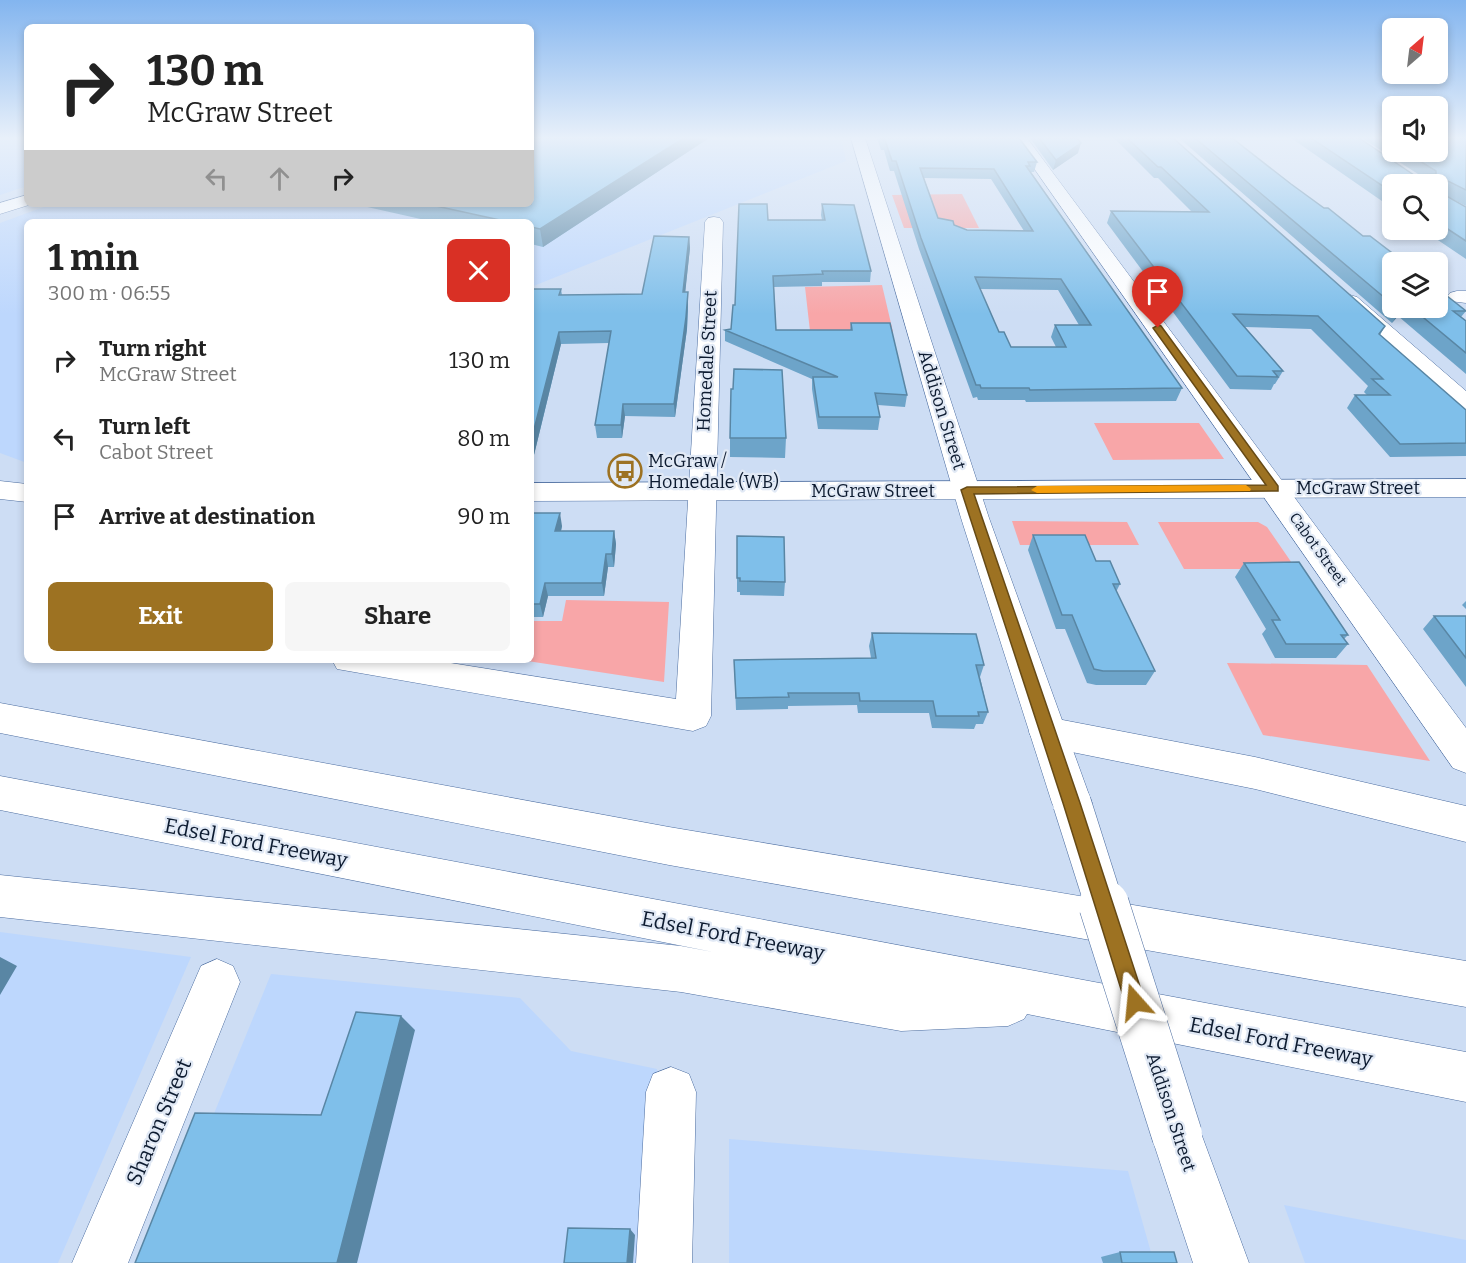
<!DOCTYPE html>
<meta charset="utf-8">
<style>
body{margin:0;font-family:Bitter,serif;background:#f6f6f6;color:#222;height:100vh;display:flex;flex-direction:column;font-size:22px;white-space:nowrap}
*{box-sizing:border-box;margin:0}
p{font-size:20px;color:#767676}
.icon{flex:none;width:33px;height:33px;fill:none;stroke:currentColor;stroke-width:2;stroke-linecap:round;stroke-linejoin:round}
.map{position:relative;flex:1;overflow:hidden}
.drawer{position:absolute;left:24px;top:219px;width:510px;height:444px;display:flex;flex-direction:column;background:#fff;border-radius:9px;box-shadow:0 3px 9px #0003}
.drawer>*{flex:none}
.top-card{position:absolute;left:24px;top:24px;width:510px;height:183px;border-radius:9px;box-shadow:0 3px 9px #0003;background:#fff;color:#222;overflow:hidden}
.needle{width:39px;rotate:28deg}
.buttons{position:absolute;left:1382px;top:18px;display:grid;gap:12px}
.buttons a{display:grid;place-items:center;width:66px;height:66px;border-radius:9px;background:#fff;box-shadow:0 3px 9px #0003;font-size:30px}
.pin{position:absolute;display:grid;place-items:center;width:51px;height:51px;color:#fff;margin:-62px -26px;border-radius:50% 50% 50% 0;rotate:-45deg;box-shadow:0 0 6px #0007}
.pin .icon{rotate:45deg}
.me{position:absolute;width:66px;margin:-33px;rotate:342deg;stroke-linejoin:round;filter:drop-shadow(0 0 4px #0008)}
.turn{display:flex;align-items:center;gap:21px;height:126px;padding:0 24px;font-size:27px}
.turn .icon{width:78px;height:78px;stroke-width:2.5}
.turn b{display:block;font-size:42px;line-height:51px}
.lanes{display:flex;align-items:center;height:57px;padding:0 24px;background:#0003;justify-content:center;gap:30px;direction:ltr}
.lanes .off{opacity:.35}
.round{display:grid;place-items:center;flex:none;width:63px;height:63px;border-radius:9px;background:#f6f6f6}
.summary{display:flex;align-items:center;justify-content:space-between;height:102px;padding:0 24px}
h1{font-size:36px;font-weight:700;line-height:45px}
.cta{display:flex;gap:12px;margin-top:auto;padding:12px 24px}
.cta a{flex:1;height:69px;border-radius:9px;background:#9d7222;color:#fff;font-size:24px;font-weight:700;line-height:69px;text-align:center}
.cta a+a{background:#f6f6f6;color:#222}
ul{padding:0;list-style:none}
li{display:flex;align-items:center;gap:18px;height:78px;padding:0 24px}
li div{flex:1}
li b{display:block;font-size:22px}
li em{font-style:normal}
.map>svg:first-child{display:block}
</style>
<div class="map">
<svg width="1466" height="1263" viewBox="0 0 1466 1263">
<rect width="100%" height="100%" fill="#cdddf4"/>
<path fill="#bdd7fd" d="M 0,138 L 27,138 L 27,186 L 0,195 Z
M 531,138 L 841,138 L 846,161 L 531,287 L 531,222 L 27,222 L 27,463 L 0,453 L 0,223 L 52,204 L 531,204 Z
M 0,932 L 191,957 L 58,1263 L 0,1263 Z
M 271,974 L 520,998 L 571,1051 L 657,1069 L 638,1263 L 153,1263 Z
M 729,1139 L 1128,1171 L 1154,1263 L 729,1263 Z
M 1284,1205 L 1466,1240 L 1466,1263 L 1305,1263 Z"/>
<path fill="#f8a6a8" d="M 962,194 L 979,228 L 904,228 L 892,195 Z
M 882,285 L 893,332 L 810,331 L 805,287 Z
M 1094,423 L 1199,423 L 1224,459 L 1113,460 Z
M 1012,521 L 1127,522 L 1139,545 L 1020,545 Z
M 1158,522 L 1258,522 L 1267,527 L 1296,569 L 1184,569 Z
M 566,600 L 669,602 L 664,682 L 521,660 L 531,660 L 531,621 L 562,621 Z
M 1227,663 L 1367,665 L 1430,761 L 1263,735 Z"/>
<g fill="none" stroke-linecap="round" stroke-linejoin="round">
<defs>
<path id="street" d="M 851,138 L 865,138 L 989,518 L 1092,803 L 1086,815 L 1072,820 L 1058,815 L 1052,803 L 961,518 Z
M 1013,138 L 1027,138 L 1466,728 L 1466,773 L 1453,768 Z
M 714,217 L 720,218 L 723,222 L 711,716 L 706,726 L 693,731 L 337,669 L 332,660 L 432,660 L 676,699 L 705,222 L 708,218 Z
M 1457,291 L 1466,291 L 1466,303 L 1450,301 L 1447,297 L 1450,293 Z
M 1350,295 L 1357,297 L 1466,391 L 1466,411 L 1457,409 L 1343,305 L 1340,301 L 1343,297 Z
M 217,959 L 233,966 L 240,982 L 128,1263 L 72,1263 L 201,966 Z
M 671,1067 L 689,1074 L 696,1092 L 692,1263 L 636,1263 L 646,1092 L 653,1074 Z
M 1177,1109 L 1195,1117 L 1249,1263 L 1193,1263 L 1151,1135 L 1159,1117 Z"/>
<path id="secondary" d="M 27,195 L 27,204 L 32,204 L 0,214 L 0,203 Z
M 1466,479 L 1466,497 L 531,501 L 531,483 Z
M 0,481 L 27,484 L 27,502 L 0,499 Z"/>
<path id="highway" d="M 0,703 L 669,827 L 1466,961 L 1466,1007 L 669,865 L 0,733 Z
M 1047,717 L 1255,757 L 1466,806 L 1466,842 L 1255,789 L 1047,747 L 1034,743 L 1029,732 L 1034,721 Z
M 0,776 L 1466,1052 L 1466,1102 L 1027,1014 L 1024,1019 L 1008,1026 L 901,1031 L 681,992 L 0,917 L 0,875 L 681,946 L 713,952 L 0,810 Z"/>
</defs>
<use href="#street" stroke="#4c6da0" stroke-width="1"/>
<use href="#secondary" stroke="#4c6da0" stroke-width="1"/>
<use href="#highway" stroke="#4c6da0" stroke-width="1"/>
<use href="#street" fill="#fff" fill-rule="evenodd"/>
<use href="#secondary" fill="#fff" fill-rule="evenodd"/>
<use href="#highway" fill="#fff" fill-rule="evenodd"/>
<defs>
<path id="street-bridge-far1" d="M 1072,803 L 1105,907"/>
<path id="street-bridge" d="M 1104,905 L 1177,1135"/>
</defs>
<use href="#street-bridge-far1" stroke="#4c6da0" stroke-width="39" stroke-linecap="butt"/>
<use href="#street-bridge" stroke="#4c6da0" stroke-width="51" stroke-linecap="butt"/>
<use href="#street-bridge-far1" stroke="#fff" stroke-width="38"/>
<use href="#street-bridge" stroke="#fff" stroke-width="50"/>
</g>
<path fill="#6da4c9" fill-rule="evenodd" d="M 531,138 L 709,138 L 543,247 L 531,244 L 531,222 L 434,222 L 354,204 L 531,204 Z
M 877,138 L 1019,138 L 1037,162 L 1034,172 L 1031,172 L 1182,388 L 1176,401 L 1026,402 L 1025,400 L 978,400 L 977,397 L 973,398 L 919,249 L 894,171 L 890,171 L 884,150 L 881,150 ZM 924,178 L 991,179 L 1024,231 L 967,230 L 938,218 ZM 980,289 L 1058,290 L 1079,325 L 1055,325 L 1051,337 L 1056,347 L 1011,347 L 999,332 Z
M 1030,138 L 1077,138 L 1078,153 L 1053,170 Z
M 1114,138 L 1173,138 L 1385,326 L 1380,335 L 1466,410 L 1466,456 L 1390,457 L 1347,408 L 1355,395 L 1367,395 L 1364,392 L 1368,386 L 1311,329 L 1245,327 L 1283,371 L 1275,384 L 1274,384 L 1271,390 L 1230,389 L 1107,223 L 1111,211 L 1192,212 L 1158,178 L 1154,178 Z
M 1179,138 L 1232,138 L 1392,262 L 1392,308 L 1437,308 L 1466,311 L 1461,317 L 1466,321 L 1466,374 L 1398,316 L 1392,323 Z
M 1291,138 L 1359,138 L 1414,175 L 1418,174 L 1362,138 L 1392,138 L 1392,152 L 1437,152 L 1466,138 L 1466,206 L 1443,194 L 1466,207 L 1466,259 L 1423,230 L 1437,230 L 1437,184 L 1392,184 L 1392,208 Z
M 822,204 L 871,271 L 870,282 L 822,282 L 822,286 L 774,287 L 776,330 L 850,330 L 851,323 L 907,395 L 905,407 L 878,405 L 880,417 L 878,430 L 818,429 L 812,389 L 812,379 L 725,341 L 725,330 L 731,329 L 768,220 L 822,220 L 821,215 Z
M 689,237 L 690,248 L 685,292 L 688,292 L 688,304 L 687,329 L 675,417 L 625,416 L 622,438 L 597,438 L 595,425 L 609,343 L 561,344 L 533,459 L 531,459 L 531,289 L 561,289 L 562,295 L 642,294 Z
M 733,389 L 786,438 L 785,458 L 730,457 L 730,438 Z
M 531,513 L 562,526 L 561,531 L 614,531 L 616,544 L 614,567 L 608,567 L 604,596 L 548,596 L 543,617 L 531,617 Z
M 1033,535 L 1096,561 L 1120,584 L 1116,592 L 1155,671 L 1146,685 L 1096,685 L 1087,683 L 1065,629 L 1056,629 L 1028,550 Z
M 737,536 L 785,582 L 784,596 L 740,595 L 740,592 L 737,592 Z
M 1244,563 L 1348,635 L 1344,639 L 1348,644 L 1336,658 L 1275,658 L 1262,634 L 1266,629 L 1235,577 Z
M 1466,601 L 1466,609 L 1462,605 Z
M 1434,616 L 1466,616 L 1466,687 L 1423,629 Z
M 872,633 L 984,665 L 980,677 L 988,712 L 983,724 L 976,724 L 974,729 L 932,728 L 929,713 L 858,713 L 857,705 L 788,706 L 788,709 L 736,710 L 734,660 L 871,658 L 869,646 Z
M 1120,1252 L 1177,1263 L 1103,1263 L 1101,1257 Z"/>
<path fill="#5986a4" d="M 684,138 L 709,138 L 543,247 L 540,229 Z
M 1081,143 L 1078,153 L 1053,170 L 1056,160 Z
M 689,237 L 690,248 L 684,304 L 683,292 Z
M 688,292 L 688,304 L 687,329 L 675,417 L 674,404 Z
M 1402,308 L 1403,308 L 1398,316 L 1392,323 Z
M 559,332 L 561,344 L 533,459 L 531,452 L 531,441 Z
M 623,404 L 625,416 L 622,438 L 621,425 Z
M 560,513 L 562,526 L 558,544 L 555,531 Z
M 614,531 L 616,544 L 614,567 L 612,554 Z
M 606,554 L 608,567 L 604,596 L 602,583 Z
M 545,583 L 548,596 L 543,617 L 540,604 Z
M 0,957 L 17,966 L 0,995 Z
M 401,1016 L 415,1030 L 357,1263 L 337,1263 Z
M 630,1229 L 635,1235 L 633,1263 L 627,1263 Z"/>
<path fill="#7fbfea" stroke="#5986a4" stroke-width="1.5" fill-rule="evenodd" d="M 531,138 L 684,138 L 540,229 L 531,227 L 531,222 L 509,222 L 427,204 L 531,204 Z
M 881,138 L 1019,138 L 1037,162 L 1028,162 L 1030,166 L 1026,166 L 1182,388 L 1030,390 L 1029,388 L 981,388 L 980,385 L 976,385 L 921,238 L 896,161 L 892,161 L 885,140 L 882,140 ZM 920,168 L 994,169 L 1033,231 L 967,230 L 954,225 L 953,221 L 938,218 ZM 975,277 L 1061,279 L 1091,325 L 1055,325 L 1066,347 L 1011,347 L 1004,332 L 999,332 Z
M 1039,138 L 1077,138 L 1081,143 L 1056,160 Z
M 1127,138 L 1173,138 L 1385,326 L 1379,334 L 1466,410 L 1466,443 L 1400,444 L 1355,395 L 1390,395 L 1372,379 L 1383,379 L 1318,316 L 1233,314 L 1283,371 L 1273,371 L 1278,377 L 1237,376 L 1111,211 L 1209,212 L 1161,167 L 1158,167 Z
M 1195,138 L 1232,138 L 1291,184 L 1324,208 L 1328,208 L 1363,236 L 1370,236 L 1404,262 L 1392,262 L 1392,304 Z
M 1311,138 L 1359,138 L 1414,175 L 1436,174 L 1436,171 L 1405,152 L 1437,152 L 1437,138 L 1466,138 L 1466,190 L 1442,178 L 1443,194 L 1466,207 L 1466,241 L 1437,222 L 1437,184 L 1392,184 L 1392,192 Z
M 1384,138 L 1392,138 L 1392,143 Z
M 739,204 L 767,204 L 768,220 L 825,220 L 822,204 L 854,205 L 871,271 L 822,271 L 823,274 L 773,276 L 776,330 L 852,330 L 851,323 L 890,323 L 907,395 L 875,393 L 880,417 L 819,417 L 813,377 L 838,377 L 725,330 L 731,329 L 733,305 L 735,305 Z
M 654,236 L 689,237 L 683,292 L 688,292 L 686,317 L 674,404 L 623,404 L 621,425 L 595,425 L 611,331 L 559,332 L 531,441 L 531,289 L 561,289 L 559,295 L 642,294 Z
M 1437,288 L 1466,311 L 1453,311 L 1466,321 L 1466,353 L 1412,308 L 1437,308 Z
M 734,369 L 782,370 L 786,438 L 730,438 L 731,389 L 733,389 Z
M 531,513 L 560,513 L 555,531 L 614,531 L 612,554 L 606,554 L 602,583 L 545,583 L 540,604 L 531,604 Z
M 1033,535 L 1085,535 L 1096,561 L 1110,561 L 1120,584 L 1113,584 L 1155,671 L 1103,671 L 1094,669 L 1072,615 L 1062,615 Z
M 737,536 L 784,537 L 785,582 L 740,581 L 740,578 L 737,578 Z
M 1299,562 L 1348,635 L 1341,635 L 1348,644 L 1286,644 L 1272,620 L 1280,620 L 1244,563 Z
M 1434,616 L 1466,616 L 1466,658 Z
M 872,633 L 976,634 L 984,665 L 976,665 L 988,712 L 978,712 L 979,716 L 936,716 L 933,701 L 860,701 L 859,693 L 788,693 L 789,697 L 736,698 L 734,660 L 876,658 Z
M 356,1012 L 401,1016 L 337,1263 L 135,1263 L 195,1113 L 321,1115 Z
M 568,1228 L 630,1229 L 627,1263 L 564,1263 Z
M 1120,1252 L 1174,1252 L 1177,1263 L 1122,1263 Z"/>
<linearGradient id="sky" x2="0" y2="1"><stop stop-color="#83b5ef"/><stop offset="0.44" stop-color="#e8f0fa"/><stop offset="1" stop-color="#e8f0fa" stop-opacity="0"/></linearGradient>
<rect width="1466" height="314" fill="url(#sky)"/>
<path fill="#9d7222" stroke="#664a16" stroke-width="1.5" d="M 1158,325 L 1161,326 L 1278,486 L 1278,491 L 974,494 L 1080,803 L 1145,1002 L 1142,1009 L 1135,1012 L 1128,1009 L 1125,1002 L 1063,803 L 961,490 L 967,487 L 1266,485 L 1153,328 Z"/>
<path fill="#f59e0b" d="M 1246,485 L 1251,489 L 1250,491 L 1037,493 L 1031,490 L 1037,486 Z"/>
<defs>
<symbol id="bus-ring" viewBox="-11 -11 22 22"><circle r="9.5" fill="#e1e9f5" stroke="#9d7222" stroke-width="1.5"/><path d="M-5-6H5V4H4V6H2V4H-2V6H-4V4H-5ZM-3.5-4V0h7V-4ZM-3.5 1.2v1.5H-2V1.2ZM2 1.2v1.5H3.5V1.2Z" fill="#9d7222"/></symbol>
</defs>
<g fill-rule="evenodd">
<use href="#bus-ring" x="606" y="452" width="38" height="38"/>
</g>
<g text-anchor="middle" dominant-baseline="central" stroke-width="4.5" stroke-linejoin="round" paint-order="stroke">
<g font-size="15" fill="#0d1b30" stroke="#e1e9f5">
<text transform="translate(1318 549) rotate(54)">Cabot Street</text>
</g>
<g font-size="18" fill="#0d1b30" stroke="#e1e9f5">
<text transform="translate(707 361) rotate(-87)">Homedale Street</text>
<text transform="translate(942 410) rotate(73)">Addison Street</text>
<text x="1358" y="488">McGraw Street</text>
<text x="873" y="491">McGraw Street</text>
<text transform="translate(1171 1112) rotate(72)">Addison Street</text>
</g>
<g font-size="18" fill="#0d1b30" stroke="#e1e9f5" text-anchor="start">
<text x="648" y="461">McGraw /<tspan x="648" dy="21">Homedale (WB)</tspan></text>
</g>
<g font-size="21" fill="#0d1b30" stroke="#e1e9f5">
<text transform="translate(256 843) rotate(11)">Edsel Ford Freeway</text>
<text transform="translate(733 936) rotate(11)">Edsel Ford Freeway</text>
<text transform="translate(1281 1042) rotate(11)">Edsel Ford Freeway</text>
<text transform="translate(159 1122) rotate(-67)">Sharon Street</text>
</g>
</g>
</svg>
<div class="buttons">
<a><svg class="needle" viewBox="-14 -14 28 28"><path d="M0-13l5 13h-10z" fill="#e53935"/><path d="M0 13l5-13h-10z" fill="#767676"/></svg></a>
<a><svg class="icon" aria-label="sound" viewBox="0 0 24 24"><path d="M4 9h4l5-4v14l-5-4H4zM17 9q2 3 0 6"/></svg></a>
<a><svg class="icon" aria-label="search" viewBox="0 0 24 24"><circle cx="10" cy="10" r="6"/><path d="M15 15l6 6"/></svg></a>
<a><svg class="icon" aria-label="layers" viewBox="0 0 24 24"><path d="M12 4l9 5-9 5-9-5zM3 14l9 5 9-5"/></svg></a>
</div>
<div class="pin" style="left:1158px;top:328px;background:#d93025"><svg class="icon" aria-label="arrive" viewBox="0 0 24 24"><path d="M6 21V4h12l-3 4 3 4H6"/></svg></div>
<svg class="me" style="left:1135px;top:1002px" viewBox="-20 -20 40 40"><path d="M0-17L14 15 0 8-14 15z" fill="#9d7222" stroke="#fff" stroke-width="4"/></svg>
<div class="top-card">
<div class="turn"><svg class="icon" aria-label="right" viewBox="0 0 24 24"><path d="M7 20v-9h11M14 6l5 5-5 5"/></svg><div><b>130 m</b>McGraw Street</div></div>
<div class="lanes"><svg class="icon off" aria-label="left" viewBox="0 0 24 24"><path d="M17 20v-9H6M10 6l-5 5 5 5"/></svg><svg class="icon off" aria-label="ahead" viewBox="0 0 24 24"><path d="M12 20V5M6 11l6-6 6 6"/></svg><svg class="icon" aria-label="right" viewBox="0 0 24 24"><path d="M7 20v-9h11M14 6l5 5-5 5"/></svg></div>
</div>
<section class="drawer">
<div class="summary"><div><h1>1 min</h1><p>300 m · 06:55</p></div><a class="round" style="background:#d93025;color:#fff"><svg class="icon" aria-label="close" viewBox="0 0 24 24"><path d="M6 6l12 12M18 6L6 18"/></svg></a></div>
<ul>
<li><svg class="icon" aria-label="right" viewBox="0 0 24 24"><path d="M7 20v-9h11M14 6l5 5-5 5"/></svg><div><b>Turn right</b><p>McGraw Street</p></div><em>130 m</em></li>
<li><svg class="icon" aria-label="left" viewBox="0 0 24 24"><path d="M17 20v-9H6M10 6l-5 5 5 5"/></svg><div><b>Turn left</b><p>Cabot Street</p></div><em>80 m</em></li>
<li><svg class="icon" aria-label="arrive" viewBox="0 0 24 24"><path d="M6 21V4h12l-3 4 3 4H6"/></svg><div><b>Arrive at destination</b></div><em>90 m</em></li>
</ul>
<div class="cta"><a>Exit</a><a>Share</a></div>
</section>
</div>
